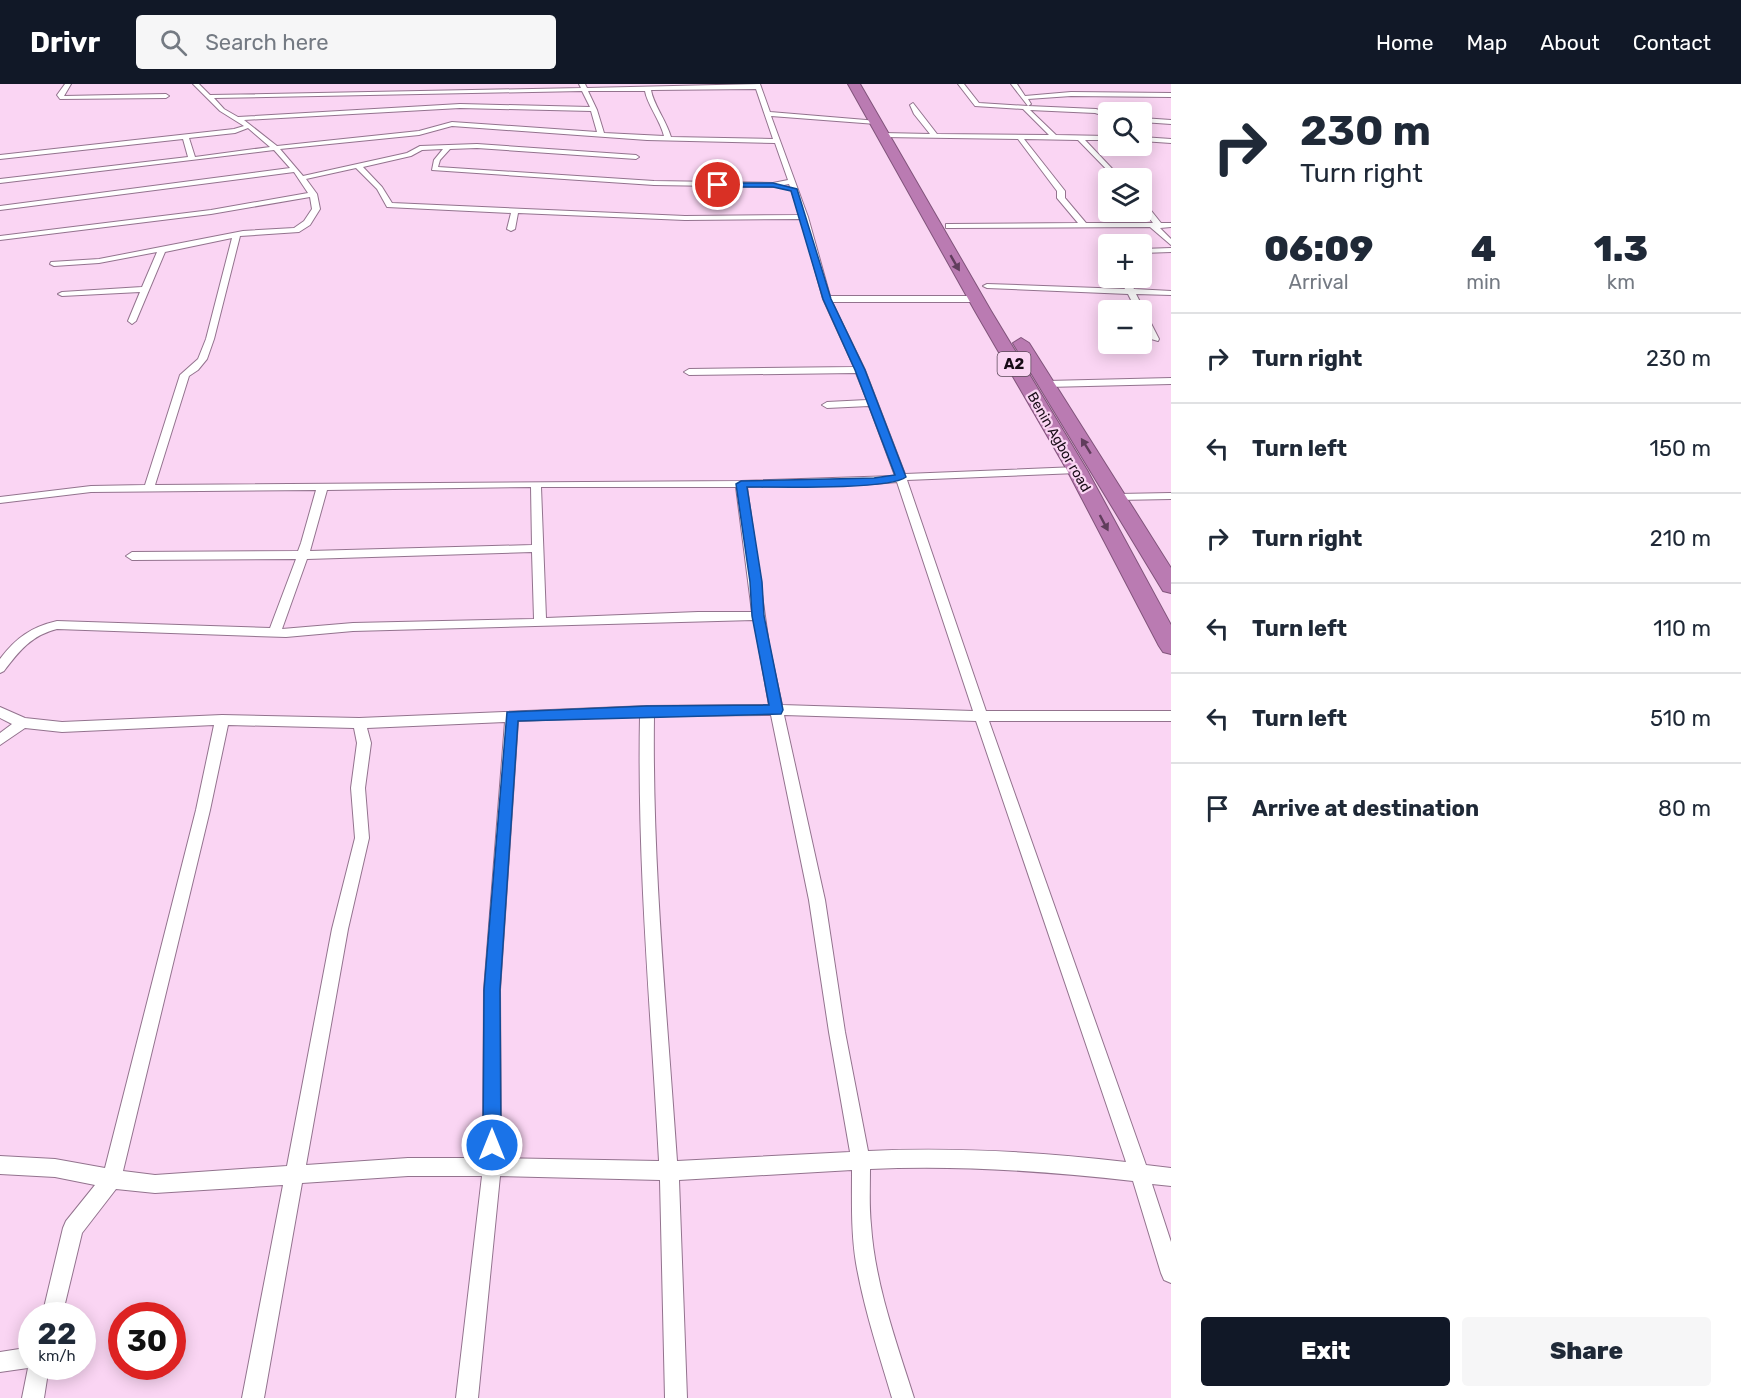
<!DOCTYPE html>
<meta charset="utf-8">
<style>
body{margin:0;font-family:Rubik,sans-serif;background:#f6f6f7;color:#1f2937;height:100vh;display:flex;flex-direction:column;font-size:22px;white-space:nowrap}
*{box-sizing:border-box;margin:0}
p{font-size:20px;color:#747a83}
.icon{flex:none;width:33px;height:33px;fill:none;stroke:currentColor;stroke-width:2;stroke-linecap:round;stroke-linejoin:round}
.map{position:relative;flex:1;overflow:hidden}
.drawer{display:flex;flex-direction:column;background:#fff;width:570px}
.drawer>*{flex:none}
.hud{background:#fff;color:#1f2937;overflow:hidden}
.controls{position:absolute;left:1098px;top:18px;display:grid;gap:12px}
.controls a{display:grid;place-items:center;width:54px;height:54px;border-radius:6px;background:#fff;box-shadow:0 3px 15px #0003;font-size:30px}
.speed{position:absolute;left:18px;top:1218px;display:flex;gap:12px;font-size:30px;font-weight:700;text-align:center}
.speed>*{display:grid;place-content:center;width:78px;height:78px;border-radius:50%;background:#fff;box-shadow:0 3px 15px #0003;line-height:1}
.speed small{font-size:15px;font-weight:400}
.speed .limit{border:9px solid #d22;background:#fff;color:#111}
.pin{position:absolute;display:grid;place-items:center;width:51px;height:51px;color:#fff;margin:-26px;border:3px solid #fff;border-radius:50%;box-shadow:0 2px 6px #0007}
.me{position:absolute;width:66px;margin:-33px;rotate:0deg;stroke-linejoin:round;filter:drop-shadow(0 0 4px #0008)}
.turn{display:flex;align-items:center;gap:21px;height:126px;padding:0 30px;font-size:27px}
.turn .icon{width:78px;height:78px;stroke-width:2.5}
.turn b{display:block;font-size:42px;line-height:51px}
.eta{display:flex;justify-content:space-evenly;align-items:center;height:102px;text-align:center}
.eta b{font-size:36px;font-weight:800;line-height:42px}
.button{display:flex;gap:12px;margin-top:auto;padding:12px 30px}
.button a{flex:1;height:69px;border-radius:6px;background:#111827;color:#fff;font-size:24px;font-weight:800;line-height:69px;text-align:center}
.button a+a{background:#f6f6f7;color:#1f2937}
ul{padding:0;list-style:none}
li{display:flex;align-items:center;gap:18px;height:90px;padding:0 30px;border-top:2px solid #e0e1e3}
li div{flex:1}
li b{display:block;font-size:22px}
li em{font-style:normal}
header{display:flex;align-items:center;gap:36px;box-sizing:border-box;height:84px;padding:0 30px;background:#111827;color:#fff}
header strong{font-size:28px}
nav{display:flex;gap:33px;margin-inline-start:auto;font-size:21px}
.search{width:420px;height:54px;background:#f6f6f7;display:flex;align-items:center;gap:15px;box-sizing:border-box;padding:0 21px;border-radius:6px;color:#747a83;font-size:22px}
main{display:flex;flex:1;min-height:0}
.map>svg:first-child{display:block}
</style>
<header>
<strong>Drivr</strong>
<div class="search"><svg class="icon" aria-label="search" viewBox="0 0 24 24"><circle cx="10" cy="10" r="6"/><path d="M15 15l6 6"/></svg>Search here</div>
<nav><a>Home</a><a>Map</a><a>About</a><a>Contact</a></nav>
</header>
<main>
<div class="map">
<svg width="1171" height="1314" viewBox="0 0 1171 1314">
<rect width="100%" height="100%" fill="#fad5f3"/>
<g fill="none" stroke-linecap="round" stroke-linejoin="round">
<defs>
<path id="street" d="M 65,0 L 71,0 L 64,12 L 166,10 L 169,12 L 166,14 L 60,15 L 57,11 Z
M 193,0 L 199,0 L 210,11 L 581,4 L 579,0 L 585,0 L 587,4 L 760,0 L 770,28 L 878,37 L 876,40 L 771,32 L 808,133 L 830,212 L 976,212 L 980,215 L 976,218 L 832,218 L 865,286 L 905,390 L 1077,383 L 1082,386 L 1077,389 L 907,396 L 986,627 L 1171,627 L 1171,637 L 989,637 L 1146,1081 L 1171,1084 L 1171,1102 L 1152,1100 L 1171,1158 L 1171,1199 L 1164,1196 L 1161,1189 L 1133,1097 C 1046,1087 958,1081 870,1085 C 870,1104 869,1122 871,1141 C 875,1200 896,1257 914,1314 L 892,1314 C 879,1270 864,1225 856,1179 C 851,1148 852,1118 852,1086 L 679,1096 L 687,1314 L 665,1314 L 660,1096 L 500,1092 L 478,1314 L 456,1314 L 482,1092 L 408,1092 L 302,1099 L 264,1314 L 242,1314 L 283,1101 L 155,1109 L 116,1105 L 82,1149 L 62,1232 L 42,1232 L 63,1144 L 66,1137 L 95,1101 L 55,1093 L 0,1090 L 0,1072 L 55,1075 L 105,1084 L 196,726 L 214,641 L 62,648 L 25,644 L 0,661 L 0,649 L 12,640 L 0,634 L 0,623 L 25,634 L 62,638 L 222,631 L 359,634 L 647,622 L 769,621 L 754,536 L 353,547 L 286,553 L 57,545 C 32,551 19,567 4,587 L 0,589 L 0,575 C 16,554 31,543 57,537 L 270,544 L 296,475 L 132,476 L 126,472 L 132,468 L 298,467 L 301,459 L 316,406 L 91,408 L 0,419 L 0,413 L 91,402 L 145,401 L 180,291 L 198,275 L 206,255 L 232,154 L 165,168 L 136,237 L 132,240 L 128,237 L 140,208 L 62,212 L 58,210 L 62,208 L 142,203 L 157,168 L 99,179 L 54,182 L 50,180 L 51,178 L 99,175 L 243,147 L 294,144 L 304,137 L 312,125 L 310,113 L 211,130 L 0,156 L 0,152 L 211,126 L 308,109 L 294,88 L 0,126 L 0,122 L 290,84 L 274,66 L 0,99 L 0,95 L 188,73 L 183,55 L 0,75 L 0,71 L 234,45 L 244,42 L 220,27 ZM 756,5 L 773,55 L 671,53 C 666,36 653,20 651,6 ZM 582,7 L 590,23 L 460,20 L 238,33 L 224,25 L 214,14 ZM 588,7 L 645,7 C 647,20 660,36 664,52 L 604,49 L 597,26 ZM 460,24 L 591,27 L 597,48 L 452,38 L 419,47 L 277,62 L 244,36 ZM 452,42 L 647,56 L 775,59 L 788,96 L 773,99 L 654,97 L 438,83 L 440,76 L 450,65 L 477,64 L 636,75 L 639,73 L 636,71 L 477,60 L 420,62 L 407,69 L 303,92 L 280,65 L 419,51 ZM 248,44 L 270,63 L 195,73 L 189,54 L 235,49 ZM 443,65 L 434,76 L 432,86 L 654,101 L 773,103 L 789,100 L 800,131 L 685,132 L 392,119 L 382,103 L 363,83 L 411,72 L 422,66 ZM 356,84 L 377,105 L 387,123 L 511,129 L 507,145 L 511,147 L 515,145 L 518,129 L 685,136 L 801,135 L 823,215 L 854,283 L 689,285 L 684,288 L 689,291 L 856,289 L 867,316 L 827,318 L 822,321 L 827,324 L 869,322 L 895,392 L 741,397 L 155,401 L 189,292 L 198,286 L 207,275 L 214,255 L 240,152 L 299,148 L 310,141 L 320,125 L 317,110 L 306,95 ZM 897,398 L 973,627 L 782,621 L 769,561 L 747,403 L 874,400 ZM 531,403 L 532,461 L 310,467 L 327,406 ZM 541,403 L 736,403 L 752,528 L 698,528 L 546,534 ZM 532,468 L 534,535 L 353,539 L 282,545 L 307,475 ZM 771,631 L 809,816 L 829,948 L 850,1068 L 677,1077 C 667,929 652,780 654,632 ZM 784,631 L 976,637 L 1126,1078 C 1041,1068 954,1063 868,1067 L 845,948 L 825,816 ZM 640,632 C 637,781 651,929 659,1077 L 501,1074 L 500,906 L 518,637 ZM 505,638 L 484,906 L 483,1074 L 408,1074 L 306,1081 L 348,845 L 369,754 L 365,704 L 371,659 L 367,644 ZM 228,641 L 354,644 L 357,659 L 351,704 L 355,754 L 332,845 L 287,1082 L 155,1091 L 123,1087 L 210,726 Z
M 958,0 L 964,0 L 979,19 L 1028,22 L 1011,0 L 1017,0 L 1025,12 L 1071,8 L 1171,9 L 1171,13 L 1071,12 L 1028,15 L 1031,20 L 1028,22 L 1096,25 L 1108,29 L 1108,33 L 1095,29 L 1030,26 L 1056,51 L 1108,52 L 1108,56 L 1085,56 L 1121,94 L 1115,94 L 1078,56 L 1024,55 L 1065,107 L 1065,114 L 1086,139 L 1153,139 L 1142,125 L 1142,119 L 1145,119 L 1161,139 L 1171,139 L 1171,143 L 1160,144 L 1171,155 L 1171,161 L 1150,143 L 946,144 L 946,140 L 949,140 L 1078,139 L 1057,114 L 1057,107 L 1018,55 L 883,53 L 880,51 L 883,49 L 930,50 L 914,30 L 910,21 L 913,19 L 937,50 L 1049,51 L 1023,25 L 975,22 Z
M 1142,34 L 1171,36 L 1171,40 L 1142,38 Z
M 1142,53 L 1171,55 L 1171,59 L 1142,57 Z
M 1171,164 L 1171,168 L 1142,169 L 1142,165 Z
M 1120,194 L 1128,194 L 1134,205 L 1171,207 L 1171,211 L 1136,210 L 1159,255 L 1158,257 L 1151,255 L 1142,237 L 1142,226 L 1136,226 L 1128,210 L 987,204 L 983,202 L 987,200 L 1125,205 Z
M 1171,294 L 1171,300 L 1047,303 L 1042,300 L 1047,297 Z
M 1171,409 L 1171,415 L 1118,416 L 1113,413 L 1118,410 Z
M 32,1263 L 32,1282 L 49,1282 L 44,1314 L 22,1314 L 28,1284 L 0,1288 L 0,1268 Z"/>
<path id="highway" d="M 848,0 L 860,0 L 991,227 L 1087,386 L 1171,541 L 1171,570 L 1163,568 L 1159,562 L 1067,386 L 975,227 Z
M 1021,254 L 1029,259 L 1171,484 L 1171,509 L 1163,507 L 1013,259 Z"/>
</defs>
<use href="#street" stroke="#93738e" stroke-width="2"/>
<use href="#highway" stroke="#81547b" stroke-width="2"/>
<use href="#street" fill="#fff" fill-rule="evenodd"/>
<use href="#highway" fill="#ba7bb2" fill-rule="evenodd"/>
</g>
<defs><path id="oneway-solid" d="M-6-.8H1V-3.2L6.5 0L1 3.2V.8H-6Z" transform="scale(1.5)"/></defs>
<g fill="#603d5c">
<use href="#oneway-solid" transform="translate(955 179) rotate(60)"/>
<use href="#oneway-solid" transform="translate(1086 362) rotate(-122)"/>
<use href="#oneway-solid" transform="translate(1104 439) rotate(62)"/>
</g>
<path fill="#1a73e8" stroke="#114b97" stroke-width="1.5" d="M 718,99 L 773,99 L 797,105 L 831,215 L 865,286 L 906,393 C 890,406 774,403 747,403 L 762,498 L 764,532 L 783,626 L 781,630 L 518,637 L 500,906 L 501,1061 L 498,1068 L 492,1070 L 485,1068 L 483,1061 L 484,906 L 507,628 L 647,622 L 769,621 L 752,532 L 750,498 L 736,400 L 741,397 L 874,394 L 895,391 L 855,286 L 823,215 L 791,107 L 773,103 L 716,103 Z"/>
<g text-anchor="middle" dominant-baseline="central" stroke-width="4.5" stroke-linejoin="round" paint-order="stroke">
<g font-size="14" fill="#170b16" stroke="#fad5f3">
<text transform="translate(1059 358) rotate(60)">Benin Agbor road</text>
</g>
<rect fill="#fad5f3" stroke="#5b4858" stroke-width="1.5" x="997.5" y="268" width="33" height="24" rx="4.5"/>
<g font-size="15" font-weight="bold" fill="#170b16">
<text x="1014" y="280">A2</text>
</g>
</g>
</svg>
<div class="controls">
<a><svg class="icon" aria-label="search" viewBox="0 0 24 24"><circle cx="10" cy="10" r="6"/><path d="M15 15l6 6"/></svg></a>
<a><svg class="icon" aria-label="layers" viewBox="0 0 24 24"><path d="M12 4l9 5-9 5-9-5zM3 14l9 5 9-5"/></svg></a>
<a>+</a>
<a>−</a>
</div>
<div class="speed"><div>22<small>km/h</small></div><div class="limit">30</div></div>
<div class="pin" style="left:718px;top:101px;background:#d93025"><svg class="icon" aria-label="arrive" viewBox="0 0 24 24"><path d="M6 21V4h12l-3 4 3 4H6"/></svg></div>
<svg class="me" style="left:492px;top:1061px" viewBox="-20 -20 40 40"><circle r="17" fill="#1a73e8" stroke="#fff" stroke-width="3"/><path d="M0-11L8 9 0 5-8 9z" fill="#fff"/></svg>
</div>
<section class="drawer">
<div class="hud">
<div class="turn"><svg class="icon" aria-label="right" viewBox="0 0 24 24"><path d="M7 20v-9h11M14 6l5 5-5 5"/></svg><div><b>230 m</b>Turn right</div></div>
</div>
<div class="eta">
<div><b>06:09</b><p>Arrival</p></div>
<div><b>4</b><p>min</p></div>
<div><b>1.3</b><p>km</p></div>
</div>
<ul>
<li><svg class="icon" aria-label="right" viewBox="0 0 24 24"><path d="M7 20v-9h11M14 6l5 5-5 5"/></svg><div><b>Turn right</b></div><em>230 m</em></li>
<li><svg class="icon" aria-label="left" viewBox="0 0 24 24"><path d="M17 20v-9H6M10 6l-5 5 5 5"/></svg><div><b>Turn left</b></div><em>150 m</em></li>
<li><svg class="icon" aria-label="right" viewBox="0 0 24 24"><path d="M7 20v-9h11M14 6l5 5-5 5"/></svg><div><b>Turn right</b></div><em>210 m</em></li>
<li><svg class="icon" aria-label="left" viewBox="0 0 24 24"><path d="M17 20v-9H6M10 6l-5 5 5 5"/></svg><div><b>Turn left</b></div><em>110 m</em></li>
<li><svg class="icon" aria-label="left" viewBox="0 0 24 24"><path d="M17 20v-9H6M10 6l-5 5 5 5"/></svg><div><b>Turn left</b></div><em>510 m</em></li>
<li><svg class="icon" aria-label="arrive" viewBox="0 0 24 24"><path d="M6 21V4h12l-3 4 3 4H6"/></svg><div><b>Arrive at destination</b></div><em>80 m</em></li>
</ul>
<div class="button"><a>Exit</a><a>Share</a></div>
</section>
</main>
